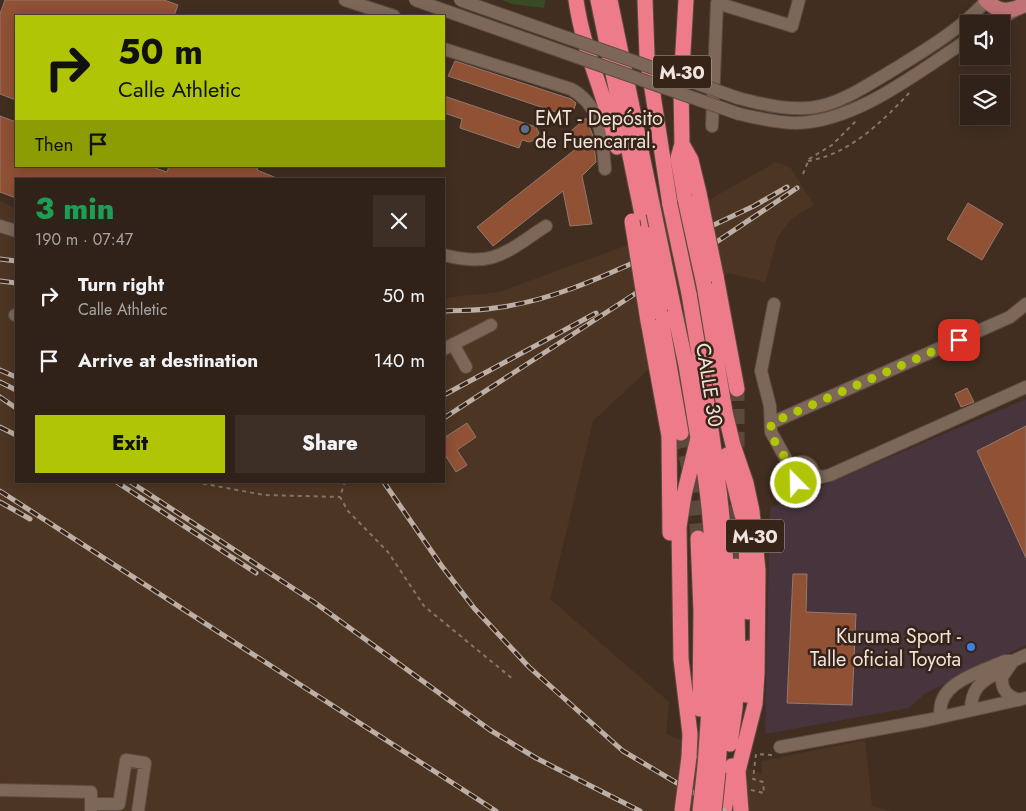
<!DOCTYPE html>
<meta charset="utf-8">
<style>
body{margin:0;font-family:Jost,sans-serif;background:#3d2f26;color:#f1f3f6;height:100vh;display:flex;flex-direction:column;font-size:19px;white-space:nowrap}
*{box-sizing:border-box;margin:0}
p{font-size:16px;color:#a8a4a2}
.icon{flex:none;width:28px;height:28px;fill:none;stroke:currentColor;stroke-width:2;stroke-linecap:round;stroke-linejoin:round}
.map{position:relative;flex:1;overflow:hidden}
.drawer{position:absolute;left:15px;top:178px;width:430px;height:305px;display:flex;flex-direction:column;background:#312219;border-radius:0px;box-shadow:0 2px 12px #0003,0 0 0 1px #4c3f38}
.drawer>*{flex:none}
.banner{position:absolute;left:15px;top:15px;width:430px;height:152px;border-radius:0px;box-shadow:0 2px 12px #0003,0 0 0 1px #4c3f38;background:#afc505;color:#111;overflow:hidden}
.fabs{position:absolute;left:960px;top:15px;display:grid;gap:10px}
.fabs a{display:grid;place-items:center;width:50px;height:50px;border-radius:0px;background:#312219;box-shadow:0 2px 12px #0003,0 0 0 1px #4c3f38;font-size:25px}
.pin{position:absolute;display:grid;place-items:center;width:42px;height:42px;color:#fff;margin:-21px;border-radius:10px;box-shadow:0 2px 8px #0006}
.me{position:absolute;width:55px;margin:-28px;rotate:337deg;stroke-linejoin:round;filter:drop-shadow(0 0 4px #0008)}
.turn{display:flex;align-items:center;gap:18px;height:105px;padding:0 20px;font-size:22px}
.turn .icon{width:65px;height:65px;stroke-width:2.5}
.turn b{display:block;font-size:35px;line-height:42px}
.then{display:flex;align-items:center;height:48px;padding:0 20px;background:#0003;gap:10px;font-size:19px}
.round{display:grid;place-items:center;flex:none;width:52px;height:52px;border-radius:0px;background:#3d2f26}
.headline{display:flex;align-items:center;justify-content:space-between;height:85px;padding:0 20px}
h1{font-size:30px;font-weight:800;line-height:38px;color:#1e9e55}
.cta{display:flex;gap:10px;margin-top:auto;padding:10px 20px}
.cta a{flex:1;height:58px;border-radius:0px;background:#afc505;color:#111;font-size:20px;font-weight:800;line-height:58px;text-align:center}
.cta a+a{background:#3d2f26;color:#f1f3f6}
ul{padding:0;list-style:none}
li{display:flex;align-items:center;gap:15px;height:65px;padding:0 20px}
li div{flex:1}
li b{display:block;font-size:19px}
li em{font-style:normal}
.map>svg:first-child{display:block}
</style>
<div class="map">
<svg width="1026" height="811" viewBox="0 0 1026 811">
<rect width="100%" height="100%" fill="#412e21"/>
<path fill="#4d3523" d="M 776,162 L 790,167 L 814,205 L 790,220 L 778,237 L 765,282 L 728,273 L 640,329 L 649,369 L 593,421 L 550,599 L 669,702 L 666,734 L 762,774 L 762,761 L 865,740 L 872,806 L 890,811 L 0,811 L 0,201 L 16,209 L 16,481 L 444,481 L 444,298 L 499,292 L 633,243 Z"/>
<path fill="#47343d" d="M 1026,399 L 1026,645 L 926,693 L 909,708 L 765,734 L 770,508 Z"/>
<path fill="#394b24" d="M 502,0 L 545,0 L 544,8 L 512,4 Z"/>
<path fill="#905135" stroke="#92796e" d="M 5,0 L 164,0 L 178,5 L 174,16 L 16,16 L 16,100 L 0,94 L 0,14 Z
M 455,61 L 571,99 L 576,103 L 574,109 L 561,119 L 556,112 L 448,76 Z
M 444,96 L 536,127 L 539,133 L 535,140 L 529,142 L 522,140 L 519,148 L 460,128 L 462,119 L 444,113 Z
M 0,116 L 16,122 L 16,166 L 149,166 L 167,172 L 169,166 L 258,166 L 257,170 L 279,179 L 16,179 L 16,198 L 0,192 Z
M 586,118 L 593,136 L 596,162 L 582,176 L 592,224 L 570,226 L 563,191 L 493,246 L 477,227 L 577,148 L 577,138 L 571,131 Z
M 968,203 L 1003,224 L 982,260 L 947,239 Z
M 967,388 L 974,402 L 961,407 L 955,394 Z
M 467,423 L 476,437 L 457,450 L 467,465 L 456,472 L 444,453 L 444,438 Z
M 1026,426 L 1026,558 L 977,451 Z
M 793,574 L 807,574 L 806,612 L 856,614 L 852,705 L 787,703 Z"/>
<g fill="none" stroke-linecap="round" stroke-linejoin="round">
<path stroke="#5b493d" stroke-width="15" stroke-dasharray="15 8" stroke-linecap="butt" d="M 681,433 L 694,491 L 698,538
M 737,447 L 737,389
M 736,566 L 736,500"/>
<defs>
<path id="minor" d="M 345,0 L 394,16
M 992,24 L 1016,10
M 444,49 L 571,89 C 602,106 602,137 605,169
M 738,98 C 765,105 797,113 825,105 C 849,98 871,83 893,70 C 927,49 960,30 987,0
M 739,114 C 758,118 777,123 796,123 C 857,122 919,71 969,39
M 712,126 L 717,3 L 792,26 L 799,0
M 0,226 L 16,231
M 444,255 C 494,268 506,252 546,226
M 774,304 L 761,371 L 770,406 L 771,432 L 791,468
M 15,315 L 16,315
M 453,344 L 466,367
M 444,349 L 491,325
M 771,423 L 1010,317 L 1026,304
M791 473a11 11 0 1 1 22 0a11 11 0 1 1-22 0Z
M 813,474 L 822,477 L 830,475 L 1026,387
M 793,481 L 796,498
M 1019,700 C 1007,696 1001,690 1002,677 L 1013,661 L 1026,655
M 971,710 C 971,690 980,681 998,673
M 941,717 C 934,683 981,672 1005,661 L 1013,661
M 780,747 L 928,720 L 1026,698
M 0,790 L 91,792 L 91,811
M 91,804 L 119,804 L 126,760 L 145,763 L 138,811"/>
<path id="major" d="M 986,0 C 999,14 1010,12 1026,4"/>
<path id="highway" d="M 576,0 C 583,51 606,97 617,147
M 598,0 L 644,224 L 644,233
M 610,0 L 654,213
M 645,0 L 647,56 L 670,205
M 682,144 L 691,160 L 699,193
M 685,199 L 678,158 L 682,144 L 681,86 L 686,0
M 716,276 L 737,389
M 704,285 L 725,412 L 733,445 L 746,483 L 752,511 L 758,570 L 757,673 L 755,704 L 738,771 L 741,811
M 689,294 C 704,383 720,474 726,564 C 730,633 721,703 718,772
M 673,305 L 686,365 L 698,438 L 684,495 L 679,527 L 681,659 L 690,734 L 689,757
M 660,313 L 681,433
M 648,321 L 669,436 L 670,533
M 700,446 C 721,553 713,659 705,766
M 727,455 L 742,515
M 698,538 L 701,611 L 700,709
M 746,543 L 748,612
M 746,695 L 748,648
M 730,744 L 735,708 L 738,659 L 736,566
M 724,811 L 732,766"/>
</defs>
<use href="#minor" stroke="#5b4b40" stroke-width="14"/>
<use href="#major" stroke="#5b4b40" stroke-width="17"/>
<use href="#highway" stroke="#5b4b40" stroke-width="17"/>
<path stroke="#85756a" stroke-width="2" stroke-dasharray="4 4" stroke-linecap="butt" d="M 808,161 C 850,154 883,121 910,92
M 803,174 L 809,159 L 832,145 L 856,121
M 345,481 L 340,497 L 348,511 L 388,552 L 424,606 L 514,680
M 195,482 L 264,495 L 340,497
M 751,790 L 764,793 L 763,782 L 753,779 L 756,754 L 772,755"/>
<use href="#minor" stroke="#7c6758" stroke-width="12"/>
<use href="#major" stroke="#c07375" stroke-width="15"/>
<use href="#highway" stroke="#ed7b89" stroke-width="15"/>
<defs>
<path id="rail" d="M 703,230 L 754,206 L 787,187
M 706,249 L 797,188
M 0,259 L 16,261
M 0,281 L 16,283
M 444,311 C 460,310 477,311 494,308 C 547,302 598,279 646,257
M 0,370 L 16,377
M 0,382 L 16,390
M 444,395 L 596,313
M 0,397 L 16,408
M 444,418 L 650,284
M 0,427 L 16,435
M 115,481 L 256,573
M 129,481 L 314,602 L 490,730 L 536,758 L 640,811
M 383,481 L 441,565 L 474,608 L 529,667 L 623,751 L 724,811
M 0,491 L 496,811
M 0,502 L 30,519"/>
</defs>
<use href="#rail" stroke="#bdafa5" stroke-width="5"/>
<use href="#rail" stroke="#362418" stroke-width="3" stroke-dasharray="9" stroke-linecap="butt"/>
<defs>
<path id="minor-bridge" d="M 415,0 L 739,114
M 460,0 L 738,98"/>
<path id="highway-bridge" d="M 699,193 L 716,276
M 685,199 L 704,285
M 670,205 L 689,294
M 654,213 L 673,305
M 632,221 L 648,321
M 644,233 L 660,313
M 682,811 L 689,757
M 700,811 L 705,766
M 714,811 L 718,772"/>
</defs>
<use href="#minor-bridge" stroke="#5b4b40" stroke-width="14" stroke-linecap="butt"/>
<use href="#highway-bridge" stroke="#5b4b40" stroke-width="17" stroke-linecap="butt"/>
<use href="#minor-bridge" stroke="#7c6758" stroke-width="12"/>
<use href="#highway-bridge" stroke="#ed7b89" stroke-width="15"/>
</g>
<g fill="none" stroke-linecap="round" stroke-linejoin="round">
<path stroke="#afc505" stroke-width="9" stroke-dasharray="0 16.2" d="M 796,483 L 791,478 L 792,468 L 775,442 L 771,432 L 771,423 L 959,340"/>
</g>
<circle fill="#5c6f8a" stroke="#362418" stroke-width="2" cx="525" cy="129" r="5"/>
<circle fill="#3f7fe0" stroke="#362418" stroke-width="2" cx="971" cy="647" r="5"/>
<g text-anchor="middle" dominant-baseline="central" stroke-width="5" stroke-linejoin="round" paint-order="stroke">
<g fill="#362418" stroke="#b8aaa0" stroke-width="1">
<rect x="653" y="55.5" width="58" height="33" rx="4"/>
<rect x="726" y="519.5" width="58" height="33" rx="4"/>
</g>
<g font-size="19" font-weight="bold" fill="#efe3db">
<text x="682" y="72">M-30</text>
<text x="755" y="536">M-30</text>
</g>
<g font-size="20" fill="#efe3db" stroke="#362418" text-anchor="start">
<text x="535" y="118">EMT - Depósito<tspan x="535" dy="23">de Fuencarral.</tspan></text>
<text x="961" y="636" text-anchor="end">Kuruma Sport -<tspan x="961" dy="23">Talle oficial Toyota</tspan></text>
</g>
<g font-size="20" fill="#efe3db" stroke="#362418">
<text transform="translate(709 385) rotate(81)">CALLE 30</text>
</g>
</g>
</svg>
<div class="fabs">
<a><svg class="icon" aria-label="sound" viewBox="0 0 24 24"><path d="M4 9h4l5-4v14l-5-4H4zM17 9q2 3 0 6"/></svg></a>
<a><svg class="icon" aria-label="layers" viewBox="0 0 24 24"><path d="M12 4l9 5-9 5-9-5zM3 14l9 5 9-5"/></svg></a>
</div>
<div class="pin" style="left:959px;top:340px;background:#d93025"><svg class="icon" aria-label="arrive" viewBox="0 0 24 24"><path d="M6 21V4h12l-3 4 3 4H6"/></svg></div>
<svg class="me" style="left:796px;top:483px" viewBox="-20 -20 40 40"><circle r="17" fill="#afc505" stroke="#fff" stroke-width="3"/><path d="M0-11L8 9 0 5-8 9z" fill="#fff"/></svg>
<div class="banner">
<div class="turn"><svg class="icon" aria-label="right" viewBox="0 0 24 24"><path d="M7 20v-9h11M14 6l5 5-5 5"/></svg><div><b>50 m</b>Calle Athletic</div></div>
<div class="then">Then<svg class="icon" aria-label="arrive" viewBox="0 0 24 24"><path d="M6 21V4h12l-3 4 3 4H6"/></svg></div>
</div>
<section class="drawer">
<div class="headline"><div><h1>3 min</h1><p>190 m · 07:47</p></div><a class="round"><svg class="icon" aria-label="close" viewBox="0 0 24 24"><path d="M6 6l12 12M18 6L6 18"/></svg></a></div>
<ul>
<li><svg class="icon" aria-label="right" viewBox="0 0 24 24"><path d="M7 20v-9h11M14 6l5 5-5 5"/></svg><div><b>Turn right</b><p>Calle Athletic</p></div><em>50 m</em></li>
<li><svg class="icon" aria-label="arrive" viewBox="0 0 24 24"><path d="M6 21V4h12l-3 4 3 4H6"/></svg><div><b>Arrive at destination</b></div><em>140 m</em></li>
</ul>
<div class="cta"><a>Exit</a><a>Share</a></div>
</section>
</div>
